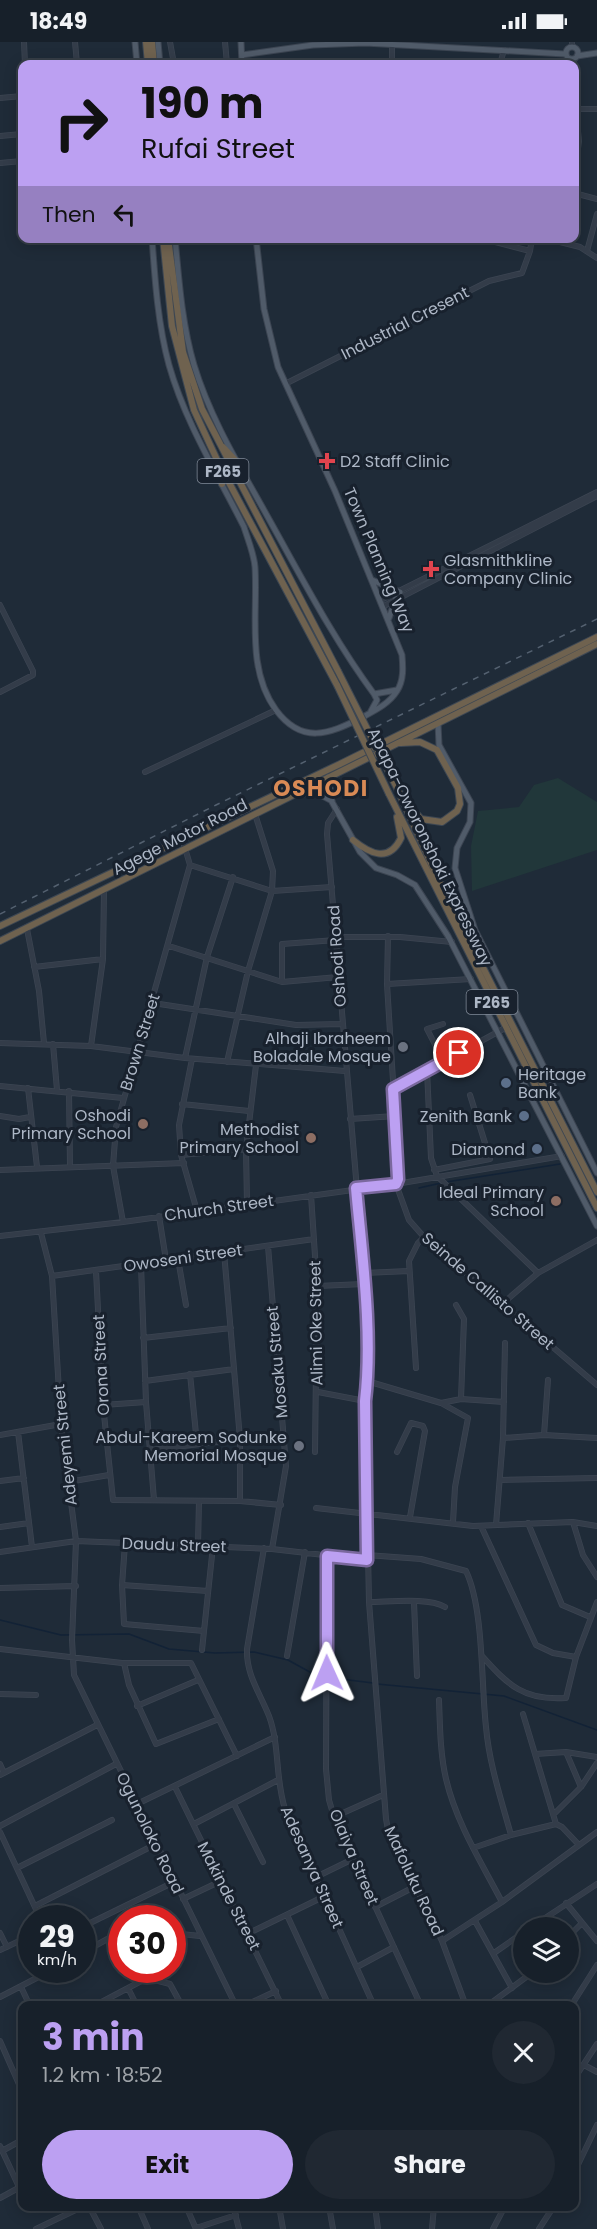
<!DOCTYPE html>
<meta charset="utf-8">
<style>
body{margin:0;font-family:Poppins,sans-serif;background:#202832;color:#f1f3f6;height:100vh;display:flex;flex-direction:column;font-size:22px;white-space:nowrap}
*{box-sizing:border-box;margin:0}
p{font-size:20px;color:#9ea3a8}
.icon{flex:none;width:33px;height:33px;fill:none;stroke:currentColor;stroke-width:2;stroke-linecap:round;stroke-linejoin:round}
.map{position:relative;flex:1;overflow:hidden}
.sheet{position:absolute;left:18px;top:1959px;width:561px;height:210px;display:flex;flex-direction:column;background:#17202a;border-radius:12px;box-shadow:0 3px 15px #0003,0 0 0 2px #363e47}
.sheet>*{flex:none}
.hud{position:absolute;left:18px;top:18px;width:561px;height:183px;border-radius:12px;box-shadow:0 3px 15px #0003,0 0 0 2px #363e47;background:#bca0f2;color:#111;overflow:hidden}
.tools{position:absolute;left:513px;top:1875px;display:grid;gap:12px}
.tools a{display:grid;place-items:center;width:66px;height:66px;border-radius:50%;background:#17202a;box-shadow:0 3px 15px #0003,0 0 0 2px #363e47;font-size:30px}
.speed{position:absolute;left:18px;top:1863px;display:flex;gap:12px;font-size:30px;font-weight:700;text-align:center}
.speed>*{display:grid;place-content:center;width:78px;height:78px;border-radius:50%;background:#17202a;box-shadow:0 3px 15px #0003,0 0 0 2px #363e47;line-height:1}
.speed small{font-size:15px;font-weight:400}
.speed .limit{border:9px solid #d22;background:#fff;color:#111}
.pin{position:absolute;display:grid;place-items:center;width:51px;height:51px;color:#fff;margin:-26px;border:3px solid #fff;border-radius:50%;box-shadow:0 2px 6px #0007}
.me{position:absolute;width:66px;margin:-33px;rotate:359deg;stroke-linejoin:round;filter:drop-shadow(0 0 4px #0008)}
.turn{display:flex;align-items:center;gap:21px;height:126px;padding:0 24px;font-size:27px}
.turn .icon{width:78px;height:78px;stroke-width:2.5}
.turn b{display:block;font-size:42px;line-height:51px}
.then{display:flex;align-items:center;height:57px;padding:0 24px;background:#0003;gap:12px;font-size:22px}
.round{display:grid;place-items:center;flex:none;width:63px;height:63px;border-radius:32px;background:#202832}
.overview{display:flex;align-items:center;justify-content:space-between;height:102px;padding:0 24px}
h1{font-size:36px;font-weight:700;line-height:45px;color:#bca0f2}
.cta{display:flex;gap:12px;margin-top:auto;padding:12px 24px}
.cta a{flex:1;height:69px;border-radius:36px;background:#bca0f2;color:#111;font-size:24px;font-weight:700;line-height:69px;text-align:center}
.cta a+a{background:#202832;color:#f1f3f6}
.status{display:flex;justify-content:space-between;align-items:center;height:42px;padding:0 30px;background:#17202a;direction:ltr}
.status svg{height:16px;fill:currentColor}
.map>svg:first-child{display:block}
</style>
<div class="status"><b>18:49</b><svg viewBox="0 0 49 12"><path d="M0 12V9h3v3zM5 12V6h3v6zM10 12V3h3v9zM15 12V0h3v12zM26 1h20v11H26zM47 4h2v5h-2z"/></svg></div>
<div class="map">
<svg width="597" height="2187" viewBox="0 0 597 2187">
<rect width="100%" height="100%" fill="#1f2b38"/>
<path fill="#21373a" d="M 558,736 L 597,760 L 597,808 L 472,849 L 471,804 L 478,769 L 519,765 L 534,743 Z"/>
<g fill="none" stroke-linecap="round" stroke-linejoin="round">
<path stroke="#122236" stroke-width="1.5" d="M 446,1140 L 560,1122
M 419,1146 L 441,1141
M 0,1578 L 61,1593 L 129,1592 L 169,1607 L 215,1611 L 254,1610 L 288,1618 L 317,1634 L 373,1641
M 377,1642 L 504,1654 L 597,1688"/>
<defs>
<path id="minor" d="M 24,0 L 25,22
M 75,0 L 77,22
M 170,0 L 174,22
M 225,0 L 227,22
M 572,0 L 572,4
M 392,4 L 392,22
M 569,16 L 571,22
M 500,22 L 504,8
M 573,22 L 575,16
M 574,50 L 579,99 L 574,135
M 0,56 L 22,54
M 576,67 L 597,67
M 0,94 L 22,92
M 0,121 L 22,119
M 574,151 L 597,157
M 480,196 L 530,209
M 544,196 L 580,205 L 597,216
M 587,209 L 597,172
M 287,341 L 489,239 L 522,231 L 530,209 L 532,196
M 381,558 L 597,450
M 0,563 L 33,629 L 33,633 L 0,650
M 384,564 L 597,454
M 145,730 L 276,668
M 337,767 L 328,781 L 327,792 L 364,1231 L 367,1339 L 365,1359 L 369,1560 L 386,1777 L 388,1788 L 442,1899 L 466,1964
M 182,796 L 190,823 L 272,849 L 332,845
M 27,887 L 39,949 L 44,1001
M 388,894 L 387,942 L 399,1135 L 396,1142
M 336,895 L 400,895 L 452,900
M 169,904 L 282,940 L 338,935
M 34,925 L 103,917
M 282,940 L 282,902 L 336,898
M 387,942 L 471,937
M 153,961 L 296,983 L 342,982
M 443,982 L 427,987 L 444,1020
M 0,1001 L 91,1004 L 185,1016 L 345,1029
M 53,1002 L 57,1048
M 91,1004 L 103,917 L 104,848
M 185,1016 L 207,915 L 233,835
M 192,1017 L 179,1083 L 181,1113 L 197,1169
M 227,1020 L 248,929 L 272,849 L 273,829 L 255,772
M 427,1028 L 431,1116 L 437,1134 L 538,1231
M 0,1044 L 123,1056
M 28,1046 L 37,1125
M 393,1047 L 505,986
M 69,1049 L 70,1124
M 182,1062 L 249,1069
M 0,1074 L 19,1077 L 30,1075
M 350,1077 L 395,1074
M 181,1113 L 246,1107
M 0,1128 L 184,1121
M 434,1128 L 490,1117 L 470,1053
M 396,1142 L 409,1178 L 424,1195 L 597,1343
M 311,1153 L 317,1244 L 315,1410
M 247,1161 L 246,1107 L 256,1023
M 159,1174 L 166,1218
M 123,1180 L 113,1124 L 116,1085 L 190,823
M 41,1191 L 52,1234 L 61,1382 L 76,1499 L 72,1598 L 74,1633 L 236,1964
M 0,1194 L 123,1180 L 396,1142 L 562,1114
M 268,1204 L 286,1424 L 272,1507
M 224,1210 L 240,1397 L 240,1459
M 178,1217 L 186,1263
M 141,1223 L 146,1360 L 154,1458
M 96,1229 L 103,1363 L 113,1458 L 240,1459 L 281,1463
M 364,1231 L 409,1229
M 52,1234 L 314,1197
M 317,1244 L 364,1242
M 502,1262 L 538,1231 L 597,1198
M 143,1296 L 231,1286
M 416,1326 L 409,1219 L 418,1201 L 424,1195
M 190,1332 L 197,1402
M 145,1339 L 234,1327
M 367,1339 L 441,1361 L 468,1376 L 455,1445 L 453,1480
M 318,1350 L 365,1359
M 461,1357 L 504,1360
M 441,1361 L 461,1357 L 464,1277 L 456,1263
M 103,1363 L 146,1360
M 18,1390 L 32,1505
M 0,1393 L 61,1382
M 544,1393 L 548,1338
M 503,1396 L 544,1393 L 597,1396
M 151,1408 L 240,1397
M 397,1410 L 411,1381 L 423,1384 L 425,1389 L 410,1475
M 501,1438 L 597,1436
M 0,1439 L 24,1436
M 68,1440 L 109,1433
M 316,1466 L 473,1484 L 573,1480 L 597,1484
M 573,1480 L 583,1513 L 597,1535
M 528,1481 L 562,1563 L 590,1575
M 496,1483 L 503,1396 L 505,1301
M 481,1484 L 536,1603 L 553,1611 L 576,1615
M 0,1485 L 29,1481
M 125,1502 L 122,1543 L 124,1582 L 204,1589
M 198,1503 L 199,1459
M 264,1506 L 247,1607 C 246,1633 260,1651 269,1674 C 280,1704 275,1736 285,1767 L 374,1964
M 0,1510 L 76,1499 L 272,1507 L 367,1518
M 367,1513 L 421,1517 L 466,1529 C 484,1567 481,1642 486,1685 C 489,1721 501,1757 511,1793
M 327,1514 L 326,1727 L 329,1758 L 334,1775 L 421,1964
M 122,1543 L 208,1549
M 0,1546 L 76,1544
M 369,1560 C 388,1560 429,1555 445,1565
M 414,1560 L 417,1634
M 0,1607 L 122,1621 L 191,1621 L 237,1714
M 202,1608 L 213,1504
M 287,1614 L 305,1510
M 482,1614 C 508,1643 524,1659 566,1656 L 576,1615 L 597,1560
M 124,1621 L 129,1643 L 156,1702 L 219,1677
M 0,1652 L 36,1653
M 439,1658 C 440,1684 440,1711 446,1737 C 456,1780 481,1820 502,1860
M 137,1664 L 198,1638
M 523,1672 L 556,1782
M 566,1710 L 581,1745
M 535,1712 L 566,1710 L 597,1715
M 0,1722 L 4,1731
M 0,1733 L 97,1683
M 175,1745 L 282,1964
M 137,1762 L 275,1695
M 234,1762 L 263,1820
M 554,1772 L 581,1745 L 597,1721
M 334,1775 L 383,1753
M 194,1782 L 278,1738
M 0,1784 L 116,1722
M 0,1790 L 40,1876
M 473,1806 L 511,1793 L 556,1782 L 562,1785 L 579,1803
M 17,1826 L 112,1778
M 316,1835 L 353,1817
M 183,1857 L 221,1839
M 566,1861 L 597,1899
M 35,1864 L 156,1802
M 375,1865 L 416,1844
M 287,1873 L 329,1964
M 475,1879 L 512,1946
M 82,1885 L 174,1840
M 530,1886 L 597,1842
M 0,1891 L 7,1905
M 172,1891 L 200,1894
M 249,1891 L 325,1854
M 568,1895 L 581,1882
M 442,1899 L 502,1860 L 597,1790
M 0,1908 L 32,1893
M 82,1911 L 122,1889
M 494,1911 L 524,1890
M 357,1925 L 394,1905
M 21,1945 L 30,1964
M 128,1946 L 137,1964
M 0,1955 L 52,1928
M 94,1964 L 147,1936 L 170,1942 L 182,1964
M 244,1964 L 276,1949
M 487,1964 L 533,1930
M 571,1964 L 597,1923
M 0,1999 L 22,2049
M 584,2023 L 597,2030
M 574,2037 L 597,2002
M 0,2104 L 19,2145
M 2,2109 L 22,2098
M 574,2131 L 597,2083
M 0,2156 L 22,2144
M 89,2164 L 101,2187
M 138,2164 L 148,2187
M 186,2164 L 196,2187
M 233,2164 L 239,2187
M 279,2164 L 283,2187
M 329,2164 L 333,2187
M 375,2164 L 378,2187
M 491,2164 L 504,2168
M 196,2186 L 236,2173
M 36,2187 L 84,2164
M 432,2187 L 434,2164
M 493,2187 L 505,2164
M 539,2187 L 554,2164"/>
<path id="major" d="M 135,0 L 137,22
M 158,0 L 160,22
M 241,0 L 242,22
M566 11a6 6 0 1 1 12 0a6 6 0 1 1-12 0Z
M 242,13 L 313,3 L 365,1 L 565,12
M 577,14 L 597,11
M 152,196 C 155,239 158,283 169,323 C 185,380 218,433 244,485 C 248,498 254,512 255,525 C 258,572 246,627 276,668 C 302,703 329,692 361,676 C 374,669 389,662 397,649 C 404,638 403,625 402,613 L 335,449 L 278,325 L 264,267 L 256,196
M 175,196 C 179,239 182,282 194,323 C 211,379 242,428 270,479 C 303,538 334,598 374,652 L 397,648
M 372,538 L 400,550
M 389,576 L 396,556
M 371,669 L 377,658 L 374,652
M 438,681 L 439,703 L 471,761 L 470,780 L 457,806 L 455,826 L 475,888 L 597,1131
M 328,735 L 332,760 L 360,810 L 376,826 L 397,833 L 415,843 L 448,894 L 597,1184
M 299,752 L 317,751 L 332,759"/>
<path id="highway" d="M 146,0 L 148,22
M 152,0 L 154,22
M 163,196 L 172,284 L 194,368 L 218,420 L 337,643
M 168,196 L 183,310 L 202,367 L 338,629
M 223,405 L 237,420
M 211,420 L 221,431
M 220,427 L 222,442
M 401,701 L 420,700 L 437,708 L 458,746 L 460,762 L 457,769 L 442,780 L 421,777 L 407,761
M 398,748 L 439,839 L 597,1150
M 389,752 L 597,1166
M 353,798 C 370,812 389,821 401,796 L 397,775
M 0,884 L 340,722 L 597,595
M 0,899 L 597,602"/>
</defs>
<use href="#minor" stroke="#3c4552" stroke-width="6"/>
<use href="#major" stroke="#3c4552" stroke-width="7"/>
<use href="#highway" stroke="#3d4753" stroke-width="8"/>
<use href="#minor" stroke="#333c49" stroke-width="4.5"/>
<use href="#major" stroke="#505b69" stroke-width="5"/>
<use href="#highway" stroke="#6f624f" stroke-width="6"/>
<path stroke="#546170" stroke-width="1.5" stroke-dasharray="6 6" stroke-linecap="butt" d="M 0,872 L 216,763 L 597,577"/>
<defs>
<path id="highway-bridge" d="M 338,629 L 398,748
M 337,643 L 389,752"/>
</defs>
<use href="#highway-bridge" stroke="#3d4753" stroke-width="8" stroke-linecap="butt"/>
<use href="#highway-bridge" stroke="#6f624f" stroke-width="6"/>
</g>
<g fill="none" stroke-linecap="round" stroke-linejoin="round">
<defs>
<path id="route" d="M 327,1631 L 327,1514 L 367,1518 L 365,1359 C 373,1292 362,1213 356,1146 L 396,1142 L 398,1137 L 393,1047 L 459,1011"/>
</defs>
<use href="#route" stroke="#7a689d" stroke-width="15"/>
<use href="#route" stroke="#bca0f2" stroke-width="10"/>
</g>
<g fill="#e0444e" stroke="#18212d" stroke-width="2">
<path d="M324 410h6v6h6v6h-6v6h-6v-6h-6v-6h6z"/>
<path d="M428 518h6v6h6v6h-6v6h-6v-6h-6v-6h6z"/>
</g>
<g fill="#6b7280" stroke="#18212d" stroke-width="2">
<circle cx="403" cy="1005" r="6"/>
<circle cx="299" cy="1404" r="6"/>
</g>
<g fill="#5c6f8a" stroke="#18212d" stroke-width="2">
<circle cx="506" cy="1041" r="6"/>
<circle cx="524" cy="1074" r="6"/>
<circle cx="537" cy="1107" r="6"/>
</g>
<g fill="#8d6e63" stroke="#18212d" stroke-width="2">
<circle cx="143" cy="1082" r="6"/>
<circle cx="311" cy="1096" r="6"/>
<circle cx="556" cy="1159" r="6"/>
</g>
<g text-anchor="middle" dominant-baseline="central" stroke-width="6" stroke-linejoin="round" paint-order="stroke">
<g fill="#18212d" stroke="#808a98" stroke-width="1.5">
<rect x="197.5" y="417" width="51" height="24" rx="4.5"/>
<rect x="466.5" y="948" width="51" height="24" rx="4.5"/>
</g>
<g font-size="15" font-weight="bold" fill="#adb7c6">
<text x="223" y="429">F265</text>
<text x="492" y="960">F265</text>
</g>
<g font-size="16" fill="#adb7c6" stroke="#18212d">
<text transform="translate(405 281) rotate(-27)">Industrial Cresent</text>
<text transform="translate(379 518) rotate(67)">Town Planning Way</text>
<text transform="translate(180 795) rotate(-27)">Agege Motor Road</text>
<text transform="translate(430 805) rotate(64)">Apapa-Oworonshoki Expressway</text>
<text transform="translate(337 914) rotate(-94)">Oshodi Road</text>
<text transform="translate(140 1000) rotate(-73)">Brown Street</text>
<text transform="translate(219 1166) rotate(-8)">Church Street</text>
<text transform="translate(183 1216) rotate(-8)">Owoseni Street</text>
<text transform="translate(488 1249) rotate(41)">Seinde Callisto Street</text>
<text transform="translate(316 1281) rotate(-91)">Alimi Oke Street</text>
<text transform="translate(277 1320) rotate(-95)">Mosaku Street</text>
<text transform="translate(101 1323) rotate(-93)">Orona Street</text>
<text transform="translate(65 1403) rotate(-96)">Adeyemi Street</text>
<text transform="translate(174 1503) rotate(2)">Daudu Street</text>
<text transform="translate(150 1791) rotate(64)">Ogunoloko Road</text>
<text transform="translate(354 1815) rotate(67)">Olaiya Street</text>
<text transform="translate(312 1825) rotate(66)">Adesanya Street</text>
<text transform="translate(414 1839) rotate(65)">Mafoluku Road</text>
<text transform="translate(229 1854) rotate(63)">Makinde Street</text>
</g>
<g font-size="16" fill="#adb7c6" stroke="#18212d" text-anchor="end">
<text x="340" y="419" text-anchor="start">D2 Staff Clinic</text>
<text x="444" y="518" text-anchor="start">Glasmithkline<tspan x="444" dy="18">Company Clinic</tspan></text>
<text x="391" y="996">Alhaji Ibraheem<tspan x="391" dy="18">Boladale Mosque</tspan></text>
<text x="518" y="1032" text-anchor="start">Heritage<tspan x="518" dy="18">Bank</tspan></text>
<text x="131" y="1073">Oshodi<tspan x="131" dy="18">Primary School</tspan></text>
<text x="512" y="1074">Zenith Bank</text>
<text x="299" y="1087">Methodist<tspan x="299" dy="18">Primary School</tspan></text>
<text x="525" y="1107">Diamond</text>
<text x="544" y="1150">Ideal Primary<tspan x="544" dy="18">School</tspan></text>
<text x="287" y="1395">Abdul-Kareem Sodunke<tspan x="287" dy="18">Memorial Mosque</tspan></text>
</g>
<g font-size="22" font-weight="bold" letter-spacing="1.5" fill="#d98a55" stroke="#18212d">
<text x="321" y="746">OSHODI</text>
</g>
</g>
</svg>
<div class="tools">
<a><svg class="icon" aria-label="layers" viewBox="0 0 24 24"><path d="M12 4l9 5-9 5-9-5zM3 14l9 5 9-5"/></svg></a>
</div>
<div class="speed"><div>29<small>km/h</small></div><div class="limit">30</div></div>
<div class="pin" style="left:459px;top:1011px;background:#d93025"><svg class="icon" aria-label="arrive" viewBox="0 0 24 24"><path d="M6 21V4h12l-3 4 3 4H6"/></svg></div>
<svg class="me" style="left:327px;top:1631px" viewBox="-20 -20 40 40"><path d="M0-17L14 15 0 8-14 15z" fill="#bca0f2" stroke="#fff" stroke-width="4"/></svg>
<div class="hud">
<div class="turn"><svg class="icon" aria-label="right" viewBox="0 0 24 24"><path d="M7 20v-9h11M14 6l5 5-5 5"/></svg><div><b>190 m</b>Rufai Street</div></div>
<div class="then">Then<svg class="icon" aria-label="left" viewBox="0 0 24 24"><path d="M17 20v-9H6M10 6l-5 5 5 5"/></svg></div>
</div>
<section class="sheet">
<div class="overview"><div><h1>3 min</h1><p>1.2 km · 18:52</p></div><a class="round"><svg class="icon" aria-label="close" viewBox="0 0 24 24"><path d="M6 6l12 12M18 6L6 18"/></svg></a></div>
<div class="cta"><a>Exit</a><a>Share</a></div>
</section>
</div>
